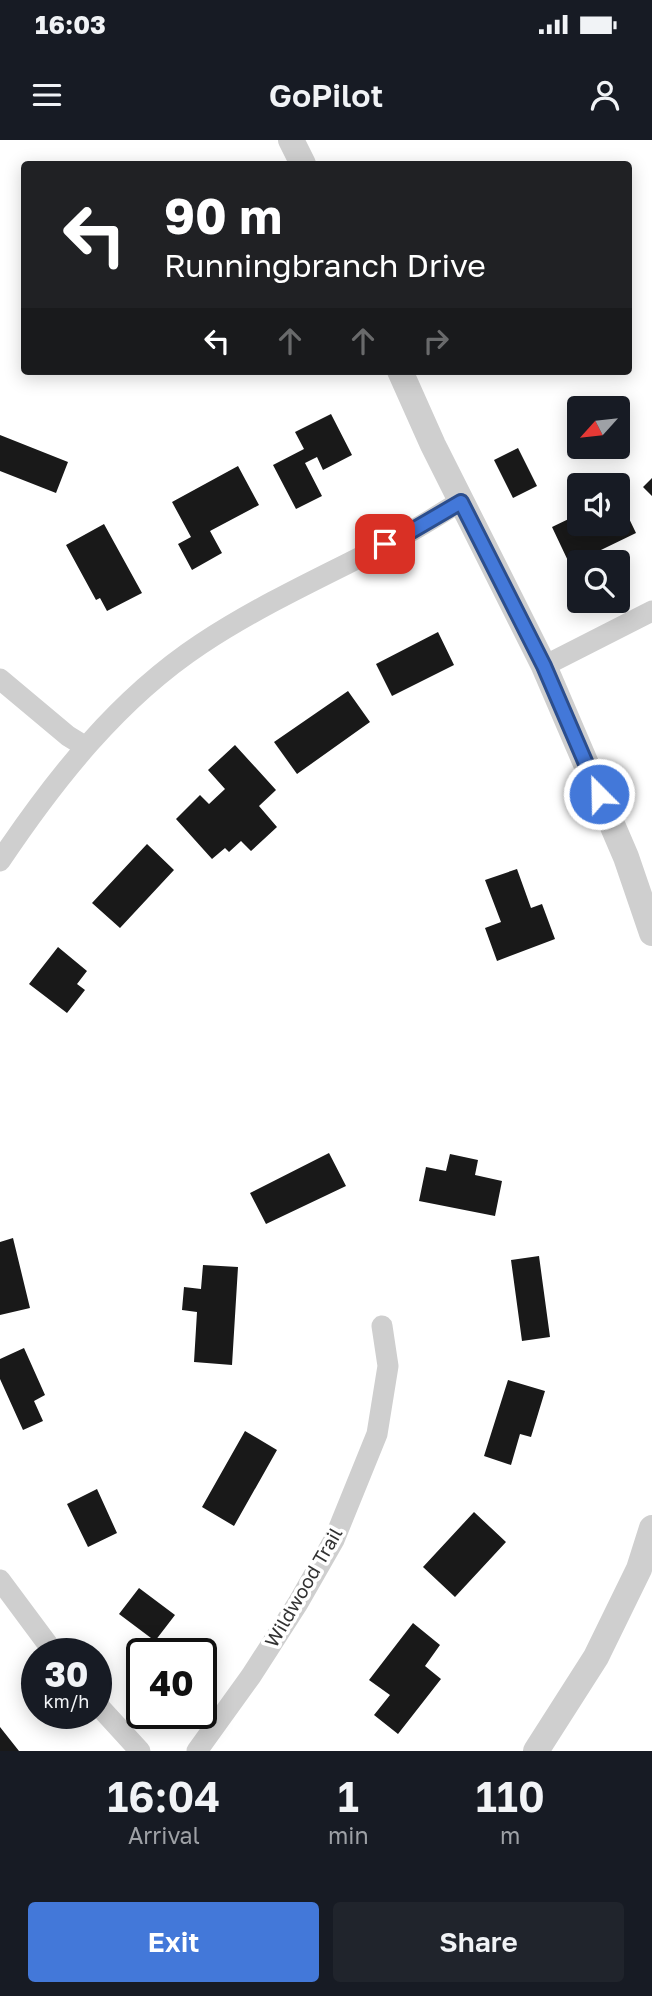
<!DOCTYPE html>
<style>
body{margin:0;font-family:"Golos Text",sans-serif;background:#20242c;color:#f1f3f6;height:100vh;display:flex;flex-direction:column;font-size:26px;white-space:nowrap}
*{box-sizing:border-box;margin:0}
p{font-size:23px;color:#9ea1a6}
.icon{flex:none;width:38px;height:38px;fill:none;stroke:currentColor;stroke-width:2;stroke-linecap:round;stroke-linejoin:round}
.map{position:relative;height:1611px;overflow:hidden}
.drawer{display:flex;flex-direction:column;background:#171b24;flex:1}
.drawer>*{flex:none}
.guide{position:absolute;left:21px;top:21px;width:611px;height:214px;border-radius:7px;box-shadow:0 4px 18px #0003;background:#202124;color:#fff;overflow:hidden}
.needle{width:46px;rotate:243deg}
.fabs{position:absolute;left:567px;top:256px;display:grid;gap:14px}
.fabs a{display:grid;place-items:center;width:63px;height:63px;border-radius:7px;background:#171b24;box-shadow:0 4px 18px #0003;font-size:35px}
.speed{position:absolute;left:21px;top:1498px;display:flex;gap:14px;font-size:35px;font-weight:700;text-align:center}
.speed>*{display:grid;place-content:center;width:91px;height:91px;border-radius:50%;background:#171b24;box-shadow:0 4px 18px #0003;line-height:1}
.speed small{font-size:18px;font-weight:400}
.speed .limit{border:4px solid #111;border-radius:10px;background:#fff;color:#111}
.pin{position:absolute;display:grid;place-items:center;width:60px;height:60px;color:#fff;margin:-30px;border-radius:14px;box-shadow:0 4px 10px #0006}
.me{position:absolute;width:77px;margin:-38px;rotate:337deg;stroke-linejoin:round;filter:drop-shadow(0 0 5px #0008)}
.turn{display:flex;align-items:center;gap:24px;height:147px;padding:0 28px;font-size:32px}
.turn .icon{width:91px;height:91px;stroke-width:2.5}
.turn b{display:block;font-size:49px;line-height:60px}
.lanes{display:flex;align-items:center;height:66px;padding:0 28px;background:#0003;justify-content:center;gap:35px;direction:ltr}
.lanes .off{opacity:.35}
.eta{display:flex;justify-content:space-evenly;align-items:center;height:119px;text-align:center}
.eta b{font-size:42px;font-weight:600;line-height:49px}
.button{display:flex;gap:14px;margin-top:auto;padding:14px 28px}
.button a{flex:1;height:80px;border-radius:7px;background:#4378d9;color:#fff;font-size:28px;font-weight:600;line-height:80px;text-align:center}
.button a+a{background:#20242c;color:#f1f3f6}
.status{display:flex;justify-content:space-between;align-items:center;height:49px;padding:0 35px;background:#171b24;direction:ltr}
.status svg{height:19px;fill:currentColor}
header{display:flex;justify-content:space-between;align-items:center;height:91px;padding:0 28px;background:#171b24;font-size:32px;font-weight:600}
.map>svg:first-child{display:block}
</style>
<div class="status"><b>16:03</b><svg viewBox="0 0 49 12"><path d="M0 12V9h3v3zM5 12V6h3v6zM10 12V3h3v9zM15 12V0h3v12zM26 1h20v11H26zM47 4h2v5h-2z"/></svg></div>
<header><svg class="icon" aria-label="menu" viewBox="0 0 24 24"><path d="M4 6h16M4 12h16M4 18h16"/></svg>GoPilot<svg class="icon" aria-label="person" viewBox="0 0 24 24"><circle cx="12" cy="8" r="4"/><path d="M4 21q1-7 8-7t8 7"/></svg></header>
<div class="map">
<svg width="652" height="1611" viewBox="0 0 652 1611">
<rect width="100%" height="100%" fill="#fff"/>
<path fill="#191919" d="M 331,274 L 352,315 L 323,330 L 317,317 L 305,323 L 322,356 L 296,369 L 273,325 L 304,309 L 295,292 Z
M 0,295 L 68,322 L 56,353 L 0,331 Z
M 518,308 L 537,346 L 513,358 L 494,320 Z
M 238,326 L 259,365 L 210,391 L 222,413 L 192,430 L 178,404 L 191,397 L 172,362 Z
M 652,338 L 652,356 L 643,347 Z
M 622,364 L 636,393 L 570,425 L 552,387 L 579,374 L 579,383 L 618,383 L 618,366 Z
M 104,384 L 142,453 L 107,471 L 100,458 L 96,460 L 66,405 Z
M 438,492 L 454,525 L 392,556 L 376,524 Z
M 348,551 L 370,582 L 297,634 L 274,602 Z
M 235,605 L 276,650 L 259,666 L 277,687 L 251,711 L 241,701 L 229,712 L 225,708 L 212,719 L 176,679 L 200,655 L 209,664 L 225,649 L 208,630 Z
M 147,704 L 174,730 L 120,788 L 92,763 Z
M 517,729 L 531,768 L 542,764 L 555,799 L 497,821 L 485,788 L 501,782 L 485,740 Z
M 58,807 L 87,831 L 77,844 L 85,850 L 67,873 L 29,844 Z
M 329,1013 L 346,1046 L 266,1084 L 250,1053 Z
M 450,1014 L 478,1020 L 475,1035 L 502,1041 L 495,1076 L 419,1061 L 426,1027 L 446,1031 Z
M 13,1098 L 30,1168 L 0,1175 L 0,1102 Z
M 539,1116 L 550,1197 L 522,1201 L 511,1120 Z
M 203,1125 L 238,1127 L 232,1225 L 194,1222 L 197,1172 L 182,1170 L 184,1147 L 201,1149 Z
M 24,1208 L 45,1255 L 34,1261 L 43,1281 L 23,1290 L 0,1239 L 0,1219 Z
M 508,1240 L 545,1251 L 531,1297 L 520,1294 L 511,1325 L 484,1316 Z
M 245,1291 L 277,1310 L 234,1386 L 202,1367 Z
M 97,1349 L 117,1393 L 88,1407 L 67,1364 Z
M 474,1372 L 506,1402 L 455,1457 L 423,1427 Z
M 139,1448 L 175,1475 L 155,1501 L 119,1474 Z
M 413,1483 L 440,1505 L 425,1526 L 441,1539 L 398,1594 L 374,1575 L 390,1555 L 369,1540 Z
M 0,1587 L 19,1611 L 0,1611 Z"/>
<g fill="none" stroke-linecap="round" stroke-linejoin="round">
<path stroke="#cfcfcf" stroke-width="21" d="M 544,526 L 652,471
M 0,539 L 68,596 L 86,607
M 0,721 C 55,639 118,559 201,504 C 266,461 337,430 406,394 C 425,384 443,372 461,361
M 0,1440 L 55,1514
M 96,1563 L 140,1611
M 197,1611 L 251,1536 L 298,1463 L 334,1400 L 377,1294 L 388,1226 L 382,1186"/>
<path stroke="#cfcfcf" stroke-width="26" d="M 291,0 L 303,24
M 400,231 L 433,305 L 544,526 L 626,717 L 652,793
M 536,1611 L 596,1517 L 639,1429 L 652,1388"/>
</g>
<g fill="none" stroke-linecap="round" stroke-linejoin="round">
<defs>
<path id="route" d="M 385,404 L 408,393 L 461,362 L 544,526 L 599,654"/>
</defs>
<use href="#route" stroke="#2c4e8d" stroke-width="18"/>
<use href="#route" stroke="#4378d9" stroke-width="12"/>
</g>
<g text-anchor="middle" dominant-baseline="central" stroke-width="7" stroke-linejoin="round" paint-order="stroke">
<g font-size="19" fill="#323232" stroke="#fff">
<text transform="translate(303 1447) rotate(-60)">Wildwood Trail</text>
</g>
</g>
</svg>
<div class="fabs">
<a><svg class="needle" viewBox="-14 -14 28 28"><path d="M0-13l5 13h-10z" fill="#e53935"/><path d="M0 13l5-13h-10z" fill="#9ea1a6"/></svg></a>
<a><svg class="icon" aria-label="sound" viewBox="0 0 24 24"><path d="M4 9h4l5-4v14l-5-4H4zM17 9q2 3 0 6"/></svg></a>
<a><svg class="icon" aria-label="search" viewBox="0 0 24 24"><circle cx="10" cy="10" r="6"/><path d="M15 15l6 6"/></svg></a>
</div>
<div class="speed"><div>30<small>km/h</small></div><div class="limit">40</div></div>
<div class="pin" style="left:385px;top:404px;background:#d93025"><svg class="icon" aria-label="arrive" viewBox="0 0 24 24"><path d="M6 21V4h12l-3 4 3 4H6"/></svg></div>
<svg class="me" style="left:599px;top:654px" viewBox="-20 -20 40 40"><circle r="17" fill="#4378d9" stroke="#fff" stroke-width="3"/><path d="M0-11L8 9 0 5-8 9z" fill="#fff"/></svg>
<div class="guide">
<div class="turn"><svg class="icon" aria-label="left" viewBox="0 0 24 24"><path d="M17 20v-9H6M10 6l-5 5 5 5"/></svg><div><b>90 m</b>Runningbranch Drive</div></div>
<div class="lanes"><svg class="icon" aria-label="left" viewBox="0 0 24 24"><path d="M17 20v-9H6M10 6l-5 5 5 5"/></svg><svg class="icon off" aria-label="ahead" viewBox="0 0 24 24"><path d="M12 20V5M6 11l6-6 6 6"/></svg><svg class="icon off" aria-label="ahead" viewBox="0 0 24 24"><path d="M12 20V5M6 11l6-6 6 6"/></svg><svg class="icon off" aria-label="right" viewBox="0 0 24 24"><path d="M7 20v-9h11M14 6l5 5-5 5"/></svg></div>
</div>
</div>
<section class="drawer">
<div class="eta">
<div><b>16:04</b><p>Arrival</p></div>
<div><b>1</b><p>min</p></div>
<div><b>110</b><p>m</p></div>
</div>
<div class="button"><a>Exit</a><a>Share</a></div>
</section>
